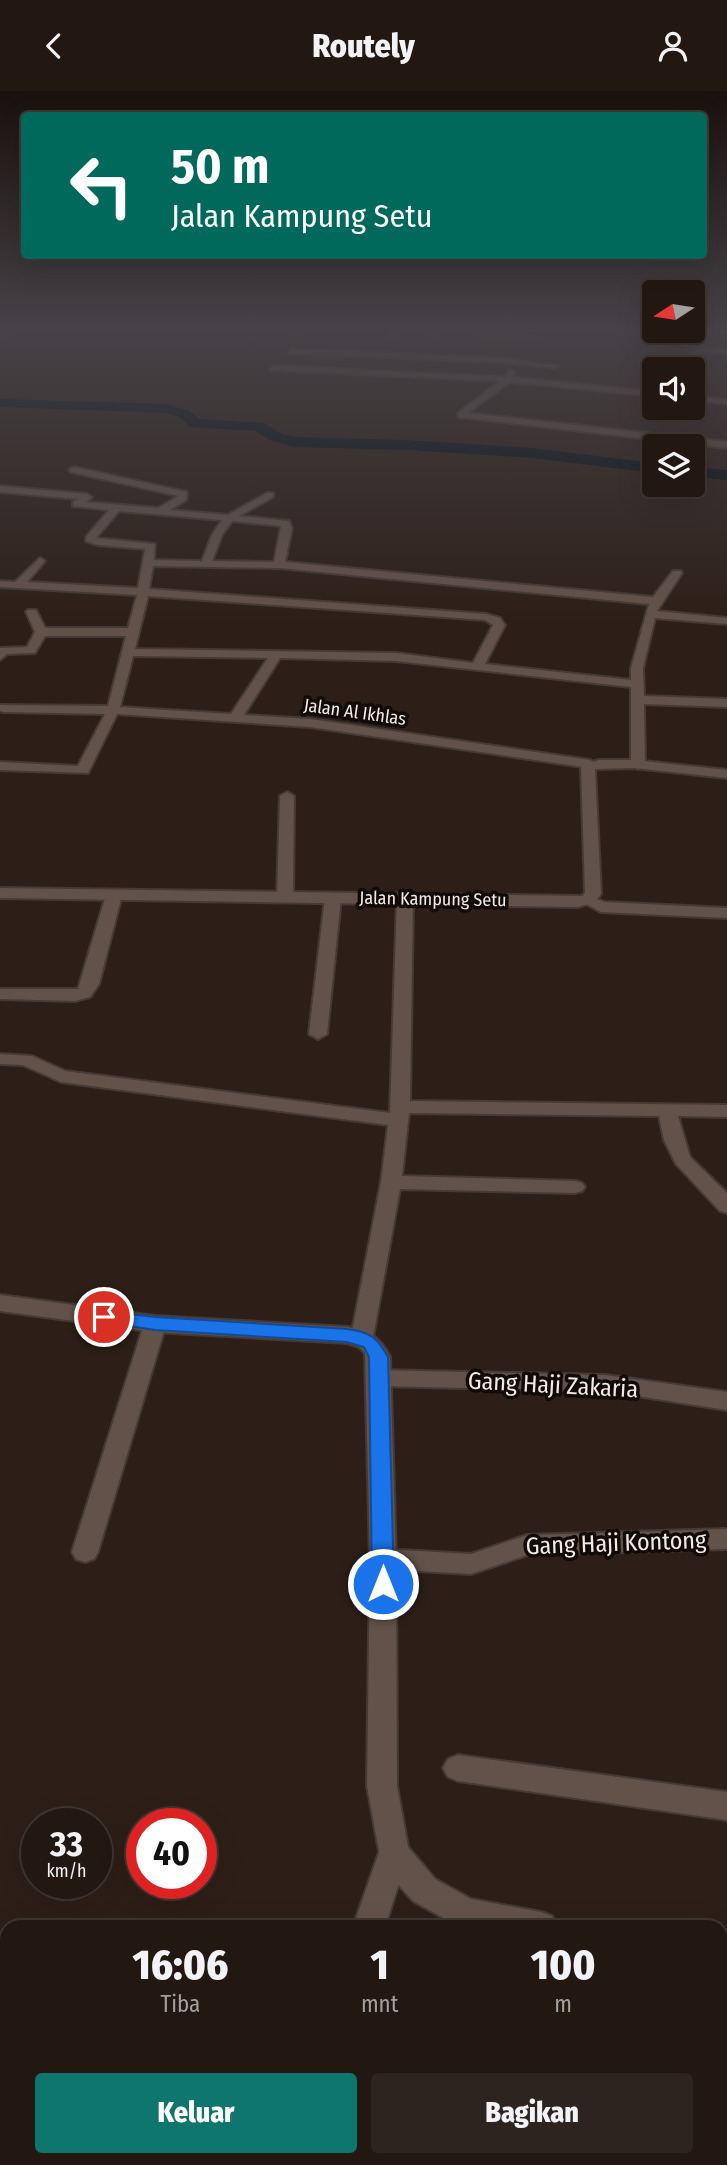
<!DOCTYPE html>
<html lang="id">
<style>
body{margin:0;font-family:"Fira Sans Condensed",sans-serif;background:#2e241f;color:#f1f3f6;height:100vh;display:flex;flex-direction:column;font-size:26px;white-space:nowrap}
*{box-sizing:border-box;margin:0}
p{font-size:23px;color:#a29f9f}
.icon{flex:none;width:38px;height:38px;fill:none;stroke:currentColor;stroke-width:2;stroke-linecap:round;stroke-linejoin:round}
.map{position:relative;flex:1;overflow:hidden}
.drawer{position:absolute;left:0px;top:1829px;width:728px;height:247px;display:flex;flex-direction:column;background:#221711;border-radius:21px 21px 0 0;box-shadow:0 7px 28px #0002,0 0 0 2px #3f3631}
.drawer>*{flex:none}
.hud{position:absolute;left:21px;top:21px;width:686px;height:147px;border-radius:7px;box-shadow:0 7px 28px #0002,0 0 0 2px #3f3631;background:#00695c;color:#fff;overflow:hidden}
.needle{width:46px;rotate:258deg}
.tools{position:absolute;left:642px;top:189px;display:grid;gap:14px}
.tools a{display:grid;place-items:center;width:63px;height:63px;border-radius:7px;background:#221711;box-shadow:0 7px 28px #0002,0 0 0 2px #3f3631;font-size:35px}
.speed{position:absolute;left:21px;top:1717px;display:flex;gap:14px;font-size:35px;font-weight:700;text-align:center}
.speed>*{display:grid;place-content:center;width:91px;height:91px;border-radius:50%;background:#221711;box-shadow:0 7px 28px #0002,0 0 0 2px #3f3631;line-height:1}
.speed small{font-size:18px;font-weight:400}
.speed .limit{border:10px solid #d22;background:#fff;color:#111}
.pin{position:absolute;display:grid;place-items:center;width:60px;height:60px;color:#fff;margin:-30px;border:4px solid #fff;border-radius:50%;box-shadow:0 2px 7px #0007}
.me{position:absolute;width:77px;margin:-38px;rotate:0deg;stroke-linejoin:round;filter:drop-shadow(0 0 5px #0008)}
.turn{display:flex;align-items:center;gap:24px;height:147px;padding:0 35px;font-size:32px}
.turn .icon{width:91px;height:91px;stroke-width:2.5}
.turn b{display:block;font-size:49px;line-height:60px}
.eta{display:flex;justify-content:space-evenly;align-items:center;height:119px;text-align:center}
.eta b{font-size:42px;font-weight:800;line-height:49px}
.primary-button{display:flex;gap:14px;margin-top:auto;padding:14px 35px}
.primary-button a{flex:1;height:80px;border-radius:7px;background:#0f766e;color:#fff;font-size:28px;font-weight:800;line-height:80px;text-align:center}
.primary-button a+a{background:#2e241f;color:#f1f3f6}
header{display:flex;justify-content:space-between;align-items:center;height:91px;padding:0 35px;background:#221711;font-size:32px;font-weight:800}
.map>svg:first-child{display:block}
</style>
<header><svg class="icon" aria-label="back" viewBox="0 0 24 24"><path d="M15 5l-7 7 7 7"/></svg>Routely<svg class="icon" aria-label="person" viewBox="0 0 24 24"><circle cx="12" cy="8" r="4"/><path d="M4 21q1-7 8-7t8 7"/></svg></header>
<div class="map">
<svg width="727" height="2074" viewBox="0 0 727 2074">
<rect width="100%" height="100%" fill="#2d1f17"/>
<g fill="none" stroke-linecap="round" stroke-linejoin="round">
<path fill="#001018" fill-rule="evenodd" d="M 0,308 L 167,313 L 189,320 L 200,328 L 264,332 L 282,343 L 295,346 L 407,349 L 533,357 L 654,372 L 654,382 L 533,367 L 407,359 L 294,356 L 270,349 L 255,340 L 191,336 L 179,326 L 166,322 L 0,316 Z
M 693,376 L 727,379 L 727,389 L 693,386 Z"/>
<defs>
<path id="minor" d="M 3,241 L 12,241 L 0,247 L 0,242 Z
M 292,241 L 300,241 L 295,244 Z
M 390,241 L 397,241 L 398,244 L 391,246 Z
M 433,241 L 440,241 L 434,246 L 430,244 Z
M 476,241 L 532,244 L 536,246 L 532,248 L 485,246 Z
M 615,241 L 700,245 L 702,241 L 708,241 L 703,257 L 727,259 L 727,263 L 701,261 L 678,278 L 669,278 L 696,258 L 699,249 L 618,244 Z
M 292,258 L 499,267 L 558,275 L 554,277 L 499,271 L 289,262 Z
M 273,275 L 505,286 L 510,279 L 514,281 L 512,286 L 654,301 L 654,305 L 510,291 L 468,322 L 727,351 L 727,357 L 458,326 L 458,322 L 500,290 L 270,279 Z
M 693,305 L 727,309 L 727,313 L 693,309 Z
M 74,376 L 187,401 L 186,409 L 170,419 L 228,424 L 267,402 L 273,402 L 273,406 L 239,425 L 289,430 L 292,437 L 285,471 L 653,506 L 673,480 L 681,480 L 682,482 L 657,520 L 727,527 L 727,533 L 655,527 L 643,577 L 644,605 L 727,608 L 727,616 L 644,613 L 645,674 L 638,678 L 631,674 L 631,596 L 396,570 L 280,567 L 244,624 L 310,628 L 590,669 L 597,673 L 590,677 L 310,636 L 117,623 L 88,682 L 0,679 L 0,671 L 78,675 L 105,623 L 3,621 L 0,620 L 0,614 L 108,615 L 126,545 L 45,545 L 35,562 L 7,563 L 0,569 L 0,557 L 27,556 L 35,541 L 26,521 L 28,519 L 36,519 L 45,537 L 128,537 L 137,504 L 0,496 L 0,490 L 15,491 L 40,467 L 45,470 L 27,491 L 138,497 L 145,458 L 98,454 L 86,450 L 86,446 L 109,419 L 73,415 L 73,411 L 78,408 L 0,401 L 0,395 L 87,403 L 92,406 L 86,411 L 158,417 L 179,405 L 71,381 L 69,379 ZM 119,420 L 222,429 L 212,444 L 202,470 L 154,469 L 155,453 L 96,447 ZM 232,430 L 281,435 L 274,471 L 212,470 L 222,444 ZM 153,475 L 279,477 L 649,513 L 631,577 L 631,589 L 485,573 L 505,534 L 500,527 L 486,523 L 149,498 ZM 148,505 L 485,529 L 493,534 L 473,572 L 396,562 L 135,558 ZM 133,565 L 268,567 L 231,623 L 120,616 Z
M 287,701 L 294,705 L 293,806 L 285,811 L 277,806 L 280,705 Z
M 114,799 L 122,804 L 99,893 L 90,906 L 75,910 L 0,908 L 0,898 L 78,898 L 106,804 Z
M 333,802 L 341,807 L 327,943 L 318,948 L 309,943 L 325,807 Z
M 405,803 L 413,808 L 410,1010 L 727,1014 L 727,1026 L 678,1025 L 690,1066 L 727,1102 L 727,1122 L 720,1120 L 676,1073 L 664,1049 L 659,1025 L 409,1022 L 402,1085 L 575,1090 L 582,1092 L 585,1096 L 582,1100 L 575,1102 L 400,1098 L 373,1246 L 370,1252 L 362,1254 L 354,1252 L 351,1246 L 381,1091 L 388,1034 L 61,991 L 23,974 L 0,973 L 0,963 L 32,965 L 65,980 L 390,1022 L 397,808 Z
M 587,804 L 604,811 L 727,817 L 727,827 L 601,821 L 579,809 L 581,806 Z
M 155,1225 L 163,1228 L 166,1233 L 98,1461 L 94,1468 L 85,1471 L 76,1468 L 72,1461 L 144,1233 L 147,1228 Z
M 378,1279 L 605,1284 L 727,1301 L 727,1319 L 605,1300 L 378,1295 L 370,1293 L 366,1287 L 370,1281 Z
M 727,1438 L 727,1458 L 527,1464 L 471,1483 L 383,1478 L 374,1475 L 370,1468 L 374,1461 L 383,1458 L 471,1463 L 527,1444 Z
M 458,1664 L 727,1701 L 727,1729 L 458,1690 L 448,1686 L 443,1677 L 448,1668 Z
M 394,1746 L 405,1750 L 409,1760 L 385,1836 L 353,1836 L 383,1750 Z
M 0,2041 L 7,2042 L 7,2068 L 20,2068 L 19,2071 L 0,2074 Z
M 325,2068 L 359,2068 L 360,2074 L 324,2074 Z"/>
<path id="tertiary" d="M 599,669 L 634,669 L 727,679 L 727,687 L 634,677 L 595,678 L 601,803 C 595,812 588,813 578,816 L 0,807 L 0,797 L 582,805 L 585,802 L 581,675 Z
M 0,1204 L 155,1225 L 347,1236 C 369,1240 380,1246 390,1266 L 396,1468 L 397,1695 L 408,1756 L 435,1788 L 471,1808 L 541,1821 L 552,1825 L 557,1836 L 456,1834 L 413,1810 L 396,1791 L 379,1760 L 367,1695 L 370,1468 L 365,1262 L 359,1256 L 347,1252 L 155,1241 L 0,1220 Z
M 721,1852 L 727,1853 L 727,1885 L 721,1884 Z"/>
</defs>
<use href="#minor" stroke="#463a35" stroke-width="4"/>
<use href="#tertiary" stroke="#463a35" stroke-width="4"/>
<use href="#minor" fill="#635249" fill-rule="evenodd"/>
<use href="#tertiary" fill="#635249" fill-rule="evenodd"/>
</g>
<linearGradient id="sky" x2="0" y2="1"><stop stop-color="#19110d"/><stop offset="0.45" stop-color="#464247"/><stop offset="1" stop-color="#464247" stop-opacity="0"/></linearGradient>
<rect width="727" height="531" fill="url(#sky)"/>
<path fill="#1a73e8" stroke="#114b97" stroke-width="2" d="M 104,1220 L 155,1226 L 347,1238 C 370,1241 377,1246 388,1266 L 394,1493 L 391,1499 L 383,1502 L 376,1499 L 372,1493 L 369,1266 L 364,1256 L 347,1251 L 155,1239 L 97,1230 L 94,1226 L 97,1221 Z"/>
<g text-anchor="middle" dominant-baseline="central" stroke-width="7" stroke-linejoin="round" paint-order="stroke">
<g font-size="18" fill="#f4eae5" stroke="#110a07">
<text transform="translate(355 621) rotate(8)">Jalan Al Ikhlas</text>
<text transform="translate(433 808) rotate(1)">Jalan Kampung Setu</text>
</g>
<g font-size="24" fill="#f4eae5" stroke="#110a07">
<text transform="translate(553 1294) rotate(3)">Gang Haji Zakaria</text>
<text transform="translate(616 1452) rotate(-2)">Gang Haji Kontong</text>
</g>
</g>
</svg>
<div class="tools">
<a><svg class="needle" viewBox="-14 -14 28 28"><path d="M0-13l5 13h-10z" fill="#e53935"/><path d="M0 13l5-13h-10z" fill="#a29f9f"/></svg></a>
<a><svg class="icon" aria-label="sound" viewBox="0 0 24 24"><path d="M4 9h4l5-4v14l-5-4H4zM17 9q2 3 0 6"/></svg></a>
<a><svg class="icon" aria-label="layers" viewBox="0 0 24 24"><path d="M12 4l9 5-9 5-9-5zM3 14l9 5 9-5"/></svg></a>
</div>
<div class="speed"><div>33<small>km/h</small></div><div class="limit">40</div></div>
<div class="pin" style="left:104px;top:1226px;background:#d93025"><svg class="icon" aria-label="arrive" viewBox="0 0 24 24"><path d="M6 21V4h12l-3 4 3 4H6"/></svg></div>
<svg class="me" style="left:383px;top:1493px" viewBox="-20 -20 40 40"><circle r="17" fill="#1a73e8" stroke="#fff" stroke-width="3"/><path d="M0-11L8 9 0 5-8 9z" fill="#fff"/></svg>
<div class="hud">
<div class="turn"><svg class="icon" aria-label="left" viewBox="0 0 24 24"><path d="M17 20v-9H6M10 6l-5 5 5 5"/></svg><div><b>50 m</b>Jalan Kampung Setu</div></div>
</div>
<section class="drawer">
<div class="eta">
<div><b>16:06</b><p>Tiba</p></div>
<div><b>1</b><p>mnt</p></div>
<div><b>100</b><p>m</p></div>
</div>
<div class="primary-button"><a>Keluar</a><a>Bagikan</a></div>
</section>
</div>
